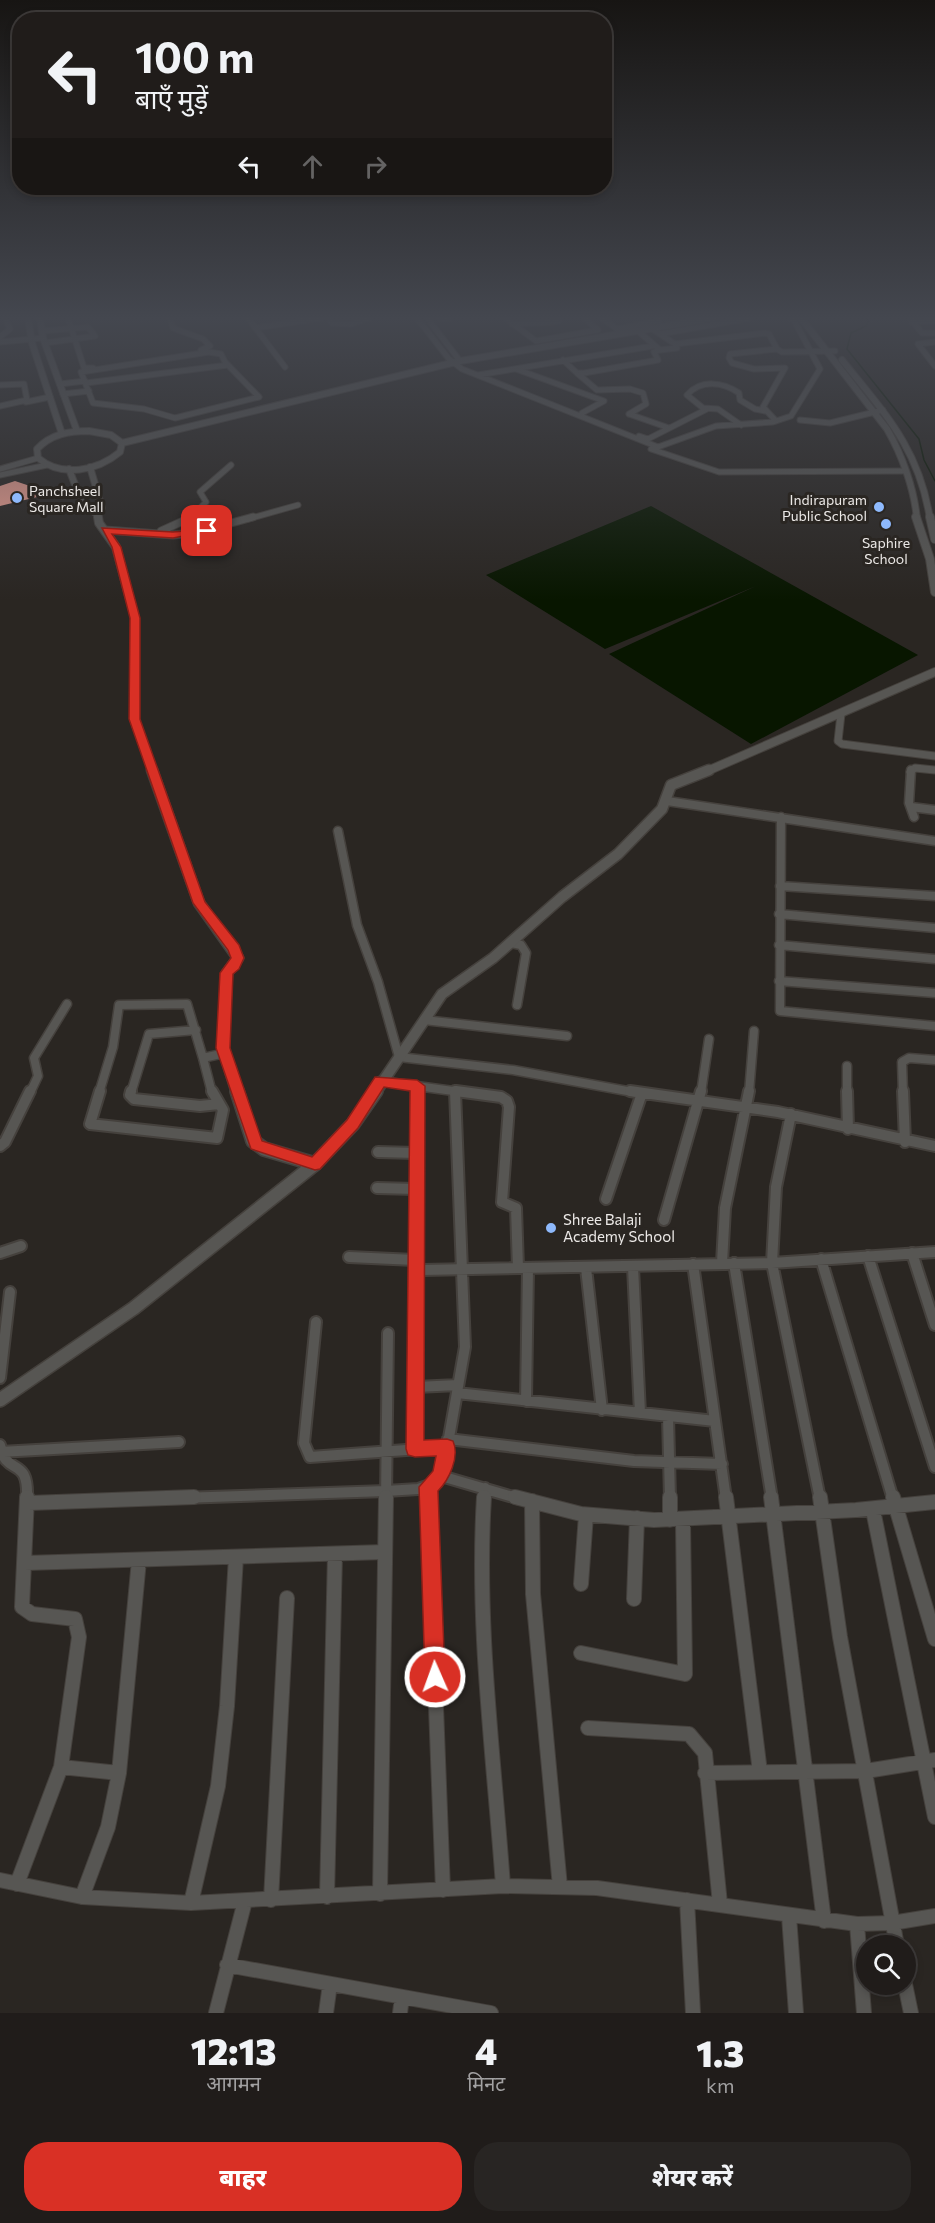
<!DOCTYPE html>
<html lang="hi">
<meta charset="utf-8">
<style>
body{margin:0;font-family:Commissioner,"Noto Sans Devanagari",sans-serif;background:#282523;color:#f1f3f6;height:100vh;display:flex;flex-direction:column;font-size:22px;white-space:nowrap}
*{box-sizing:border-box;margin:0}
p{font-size:20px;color:#a2a1a2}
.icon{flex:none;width:33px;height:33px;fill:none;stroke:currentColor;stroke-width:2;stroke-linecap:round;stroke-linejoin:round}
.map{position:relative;height:2013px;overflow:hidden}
.side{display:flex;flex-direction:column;background:#201c1a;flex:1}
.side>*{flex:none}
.banner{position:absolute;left:12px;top:12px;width:600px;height:183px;border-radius:24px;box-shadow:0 3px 9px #0003,0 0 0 2px #3d3a39;background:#201c1a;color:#f1f3f6;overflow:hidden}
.buttons{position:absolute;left:856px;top:1935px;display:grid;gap:12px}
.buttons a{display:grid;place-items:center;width:60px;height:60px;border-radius:50%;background:#201c1a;box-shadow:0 3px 9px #0003,0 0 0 2px #3d3a39;font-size:30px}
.pin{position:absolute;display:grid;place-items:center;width:51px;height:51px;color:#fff;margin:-26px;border-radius:12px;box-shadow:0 3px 9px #0006}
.me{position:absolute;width:66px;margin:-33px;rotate:358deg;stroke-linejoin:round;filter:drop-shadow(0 0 4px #0008)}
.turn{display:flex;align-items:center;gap:21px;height:126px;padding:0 24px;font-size:27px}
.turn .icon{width:78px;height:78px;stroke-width:2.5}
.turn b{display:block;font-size:42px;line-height:51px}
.lanes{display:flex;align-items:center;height:57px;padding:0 24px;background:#0003;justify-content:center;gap:30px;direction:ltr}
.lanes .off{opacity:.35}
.eta{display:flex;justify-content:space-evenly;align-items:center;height:102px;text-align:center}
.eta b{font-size:36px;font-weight:800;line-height:42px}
.action{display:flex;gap:12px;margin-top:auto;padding:12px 24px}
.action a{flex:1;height:69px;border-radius:24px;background:#d93025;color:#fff;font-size:24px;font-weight:800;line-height:69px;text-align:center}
.action a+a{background:#282523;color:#f1f3f6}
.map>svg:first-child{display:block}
</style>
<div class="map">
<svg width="935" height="2013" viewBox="0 0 935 2013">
<rect width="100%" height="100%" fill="#2a2622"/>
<path fill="#081600" d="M 651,506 L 918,655 L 751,744 L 609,654 L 756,586 L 605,649 L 486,575 Z"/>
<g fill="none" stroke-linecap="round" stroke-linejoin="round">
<path stroke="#081600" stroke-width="1.5" d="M 863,318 L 869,320 L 866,326 L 851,333 L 847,349 L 919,439 L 924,460 L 935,481"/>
</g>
<path fill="#ed9f90" d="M 15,481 L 33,487 L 62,491 L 0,506 L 0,486 Z"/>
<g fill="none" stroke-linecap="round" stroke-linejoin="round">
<defs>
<path id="minor-far4" d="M 68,318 L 84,368 L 93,368
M 170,318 L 173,328 L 203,339 L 210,346 L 201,350
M 248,318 L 285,367
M 329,318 L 332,323 L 351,324 L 369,318
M 417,318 L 449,359 L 462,369 L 658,447 L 716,426 L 773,422 L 791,416 L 820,369 L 795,322 L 790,318
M 427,318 L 460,361
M 440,318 L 450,318
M 505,318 L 536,341 L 598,330 L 584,318
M 602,318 L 617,329 L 659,321 L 656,318
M 910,318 L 922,333 L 935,333
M 912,322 L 935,321
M 512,324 L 553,322 L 559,321 L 559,318
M 645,324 L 675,344 L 765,333 L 769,334 L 777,349 L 782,352 L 835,351
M 255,328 L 321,318
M 41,331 L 88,327 L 95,336 L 45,343
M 638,331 L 660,350 L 677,348 L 675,344
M 660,334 L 750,318
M 0,337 L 10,329 L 7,322
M 0,342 L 43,338
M 935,342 L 918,344 L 935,366
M 209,352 L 221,354 L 225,362 L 259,397 L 175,418 L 144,409 L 93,403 L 81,372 Z
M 563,360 L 577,373 L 584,373 L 658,360 L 654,352 L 660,350
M 516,369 L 604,401 L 582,413
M 577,373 L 597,390 L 630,389 L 643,393 L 646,404 L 629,414
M 478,375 L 653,346
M 86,383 L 228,365
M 60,384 L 85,381
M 0,385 L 24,384 L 27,400 L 0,406
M 63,394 L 89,391
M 26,402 L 50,397
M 629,414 L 669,428
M 800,420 L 830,423 L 883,410
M 776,421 L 763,407 L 785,368 L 754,369 L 732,363 L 729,358 L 730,354 L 777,349
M 741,425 L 718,409 L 703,408 L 687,395 C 701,379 723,382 739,393 L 740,400 L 755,409 L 765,411
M 639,436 L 648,439 L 707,409
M 651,449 L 719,472 L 905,471
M 0,469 L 38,458
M 0,475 L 47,465
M 190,519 L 206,502 L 200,492 L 231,465
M 248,519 L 298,505"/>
<path id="minor-far3" d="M 105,530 L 173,535 L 195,533 L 253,517
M 161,531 L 192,517
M 841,714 L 838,741 L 842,744 L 935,756
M 910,772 L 915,768 L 935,770"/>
<path id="minor-far2" d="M 911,770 L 909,803 L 914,817
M 667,801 L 935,841
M 911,807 L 935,810
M 781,817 L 780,1011 L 935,1026
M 338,831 L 357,925 L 378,982 L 399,1057 L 513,1070 L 638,1093
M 780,886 L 935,896
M 779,914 L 935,928
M 511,943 L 521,945 L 526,953 L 517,1005
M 779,945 L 935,959
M 779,981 L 935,993
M 424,1020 L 567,1036
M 203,1058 L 212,1093
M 203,1058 L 225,1053
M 847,1066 L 847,1093
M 380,1081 L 468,1093
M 30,1093 L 38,1076 L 34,1058 L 67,1004
M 99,1093 L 113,1047 L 119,1005 L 187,1004 L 203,1058
M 131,1093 L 149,1034 L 196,1030
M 417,1093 L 417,1086
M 701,1093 L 709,1039
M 749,1093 L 754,1031
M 903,1093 L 902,1062 L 909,1058 L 935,1060"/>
<path id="minor-far1" d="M 100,1091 L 90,1124 L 217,1138 L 223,1110 L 212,1091
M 131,1091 L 130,1095 L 134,1099 L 200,1106 L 219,1104
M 417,1091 L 415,1263 L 422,1270 L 772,1263 L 935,1252
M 456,1091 L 501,1097 L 507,1101 L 509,1107 L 502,1202 L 516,1208 L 518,1268
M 630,1091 L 778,1112 L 935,1146
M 847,1091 L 848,1129
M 903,1091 L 905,1142
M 791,1114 L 776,1187 L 772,1263 L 820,1499
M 0,1146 L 5,1142 L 30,1091
M 378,1152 L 417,1153
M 377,1188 L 416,1189
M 606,1199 L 642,1093
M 664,1220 L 701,1091
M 0,1253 L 21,1246
M 912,1253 L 935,1325
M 868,1256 L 935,1467
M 349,1257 L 415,1260
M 821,1259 L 893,1499
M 722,1263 L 725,1208 L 749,1091
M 734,1263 L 772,1499
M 693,1264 L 726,1499
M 633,1267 L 640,1413
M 586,1268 L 602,1410
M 316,1322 L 304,1443 L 310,1457 L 447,1447
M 0,1378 L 10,1292
M 416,1387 L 458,1385
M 457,1393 L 715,1421
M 526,1401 L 528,1268
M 668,1416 L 670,1499
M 448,1439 L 634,1461 L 722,1464
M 0,1445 C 6,1478 29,1454 27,1499
M 415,1449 L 417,1268
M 0,1452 L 179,1442
M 441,1476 L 520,1499
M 428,1487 L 428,1499
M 150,1499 L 386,1491 L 418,1489 L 435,1483 L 444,1466 L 465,1347 L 455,1091
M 386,1499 L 388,1333
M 484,1499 L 485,1488"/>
<path id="minor" d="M 428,1497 L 443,1890
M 484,1497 C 476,1626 494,1757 503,1886
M 515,1497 L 581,1514 L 654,1520 L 856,1510 L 935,1502
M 670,1497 L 670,1520
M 726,1497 L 760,1772
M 771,1497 L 824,1921
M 820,1497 L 840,1637 L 897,1946
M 893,1497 L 935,1639
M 532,1501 L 533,1594 L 560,1887
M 29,1503 L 194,1497
M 873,1510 L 935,1817
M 25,1563 L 385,1552
M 581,1584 L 586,1515
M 634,1599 L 637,1518
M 581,1653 L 685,1674 L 683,1521
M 588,1728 L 689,1734 L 705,1753 L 720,1904
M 61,1767 L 119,1773
M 705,1773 L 866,1771 L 935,1760
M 0,1880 L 82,1897 L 191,1903 L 503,1886 L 597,1888 L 857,1924 L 892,1923 L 935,1916
M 17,1884 L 61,1767 L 79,1637 L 75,1619 L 32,1614 L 22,1607 L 27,1497
M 380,1894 L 386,1497
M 82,1897 L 108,1827 L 119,1773 L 139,1560
M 327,1897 L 335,1554
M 271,1900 L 287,1598
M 687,1900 L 693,2013
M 191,1903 L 218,1786 L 227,1706 L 236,1557
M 789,1916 L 796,2013
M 857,1924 L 864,2013
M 227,1965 L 491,2013
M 905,1984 L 911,2013
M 216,2013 L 245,1901
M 326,2013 L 330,1984
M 400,2013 L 402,1997"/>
<path id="tertiary-far3" d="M 28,318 L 32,343 L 62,434
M 40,318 L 43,338 L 77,431
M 801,318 L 887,429 C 902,455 914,488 917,519
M 842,360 C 885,414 919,448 930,519
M 89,431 L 111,435 L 122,443 L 120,452 C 97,471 62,478 38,458 L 37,449 C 51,434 69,431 89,431 Z
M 122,443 L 460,361 L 713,318
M 90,467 L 102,508 L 98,515
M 69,469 L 82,503 L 98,515
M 98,515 L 98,519"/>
<path id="tertiary-far2" d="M 98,517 L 99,523 L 116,547 L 135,618 L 134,719 L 153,772
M 916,517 L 930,559 L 935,592
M 930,517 L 935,539
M 705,772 L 935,672"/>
<path id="tertiary-far1" d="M 152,770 L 199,903 L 238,958 L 227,973 L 223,1048 L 237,1093
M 375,1093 L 442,994 L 493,958 L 562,897 L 618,854 L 662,809 L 671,785 L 709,770"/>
<path id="tertiary" d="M 237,1091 L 253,1141 L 264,1149 L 315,1164
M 0,1400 L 134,1308 L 315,1164 L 353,1124 L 376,1091"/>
</defs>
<use href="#minor-far4" stroke="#45413d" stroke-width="7"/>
<use href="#minor-far3" stroke="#45413d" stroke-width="9"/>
<use href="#minor-far2" stroke="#45413d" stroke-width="11"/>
<use href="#minor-far1" stroke="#45413d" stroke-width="14"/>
<use href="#minor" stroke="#45413d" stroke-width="16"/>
<use href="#tertiary-far3" stroke="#45413d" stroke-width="8"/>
<use href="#tertiary-far2" stroke="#45413d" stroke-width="10"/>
<use href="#tertiary-far1" stroke="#45413d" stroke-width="13"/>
<use href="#tertiary" stroke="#45413d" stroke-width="16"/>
<use href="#minor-far4" stroke="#575653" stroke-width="5"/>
<use href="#minor-far3" stroke="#575653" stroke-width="7"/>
<use href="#minor-far2" stroke="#575653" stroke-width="8"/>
<use href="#minor-far1" stroke="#575653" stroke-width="10"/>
<use href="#minor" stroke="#575653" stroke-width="14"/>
<use href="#tertiary-far3" stroke="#575653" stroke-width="6"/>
<use href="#tertiary-far2" stroke="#575653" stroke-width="8"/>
<use href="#tertiary-far1" stroke="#575653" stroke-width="10"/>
<use href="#tertiary" stroke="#575653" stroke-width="13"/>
</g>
<linearGradient id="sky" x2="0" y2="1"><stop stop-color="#171513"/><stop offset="0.53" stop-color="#44474f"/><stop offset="1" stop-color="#44474f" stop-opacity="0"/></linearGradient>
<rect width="935" height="600" fill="url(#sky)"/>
<path fill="#d93025" stroke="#8d1f18" stroke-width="1.5" d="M 102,528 L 173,532 L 207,529 L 211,531 L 173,538 L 112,534 L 121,547 L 140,618 L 140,719 L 205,902 L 239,945 L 244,958 L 239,969 L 233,974 L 230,1048 L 262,1141 L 312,1157 L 347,1120 L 375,1077 L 417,1080 L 425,1086 L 424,1440 L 447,1439 L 453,1441 C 460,1457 449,1480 438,1491 L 445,1677 L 442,1684 L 435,1687 L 428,1684 L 425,1677 L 419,1487 L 433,1471 L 436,1456 L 415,1457 L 408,1455 L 406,1449 L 410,1091 L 384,1087 L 358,1128 L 320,1169 L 315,1170 L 251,1149 L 216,1048 L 220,973 L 231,958 L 228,950 L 193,903 L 129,719 L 130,618 L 112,547 Z"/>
<g fill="#8eb9fc" stroke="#2a2622" stroke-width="2">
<circle cx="17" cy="498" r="6"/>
<circle cx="879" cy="507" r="6"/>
<circle cx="886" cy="524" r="6"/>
<circle cx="551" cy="1228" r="6"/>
</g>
<g text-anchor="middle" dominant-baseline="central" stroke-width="6" stroke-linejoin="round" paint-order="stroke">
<g font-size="14" fill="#ebe8e6" stroke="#2a2622" text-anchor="start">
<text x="29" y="490">Panchsheel<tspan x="29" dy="16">Square Mall</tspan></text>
<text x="867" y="499" text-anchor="end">Indirapuram<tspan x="867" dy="16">Public School</tspan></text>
<text x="886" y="542" text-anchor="middle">Saphire<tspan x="886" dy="16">School</tspan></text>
</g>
<g font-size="15" fill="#ebe8e6" stroke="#2a2622" text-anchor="start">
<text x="563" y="1219">Shree Balaji<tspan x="563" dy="17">Academy School</tspan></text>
</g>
</g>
</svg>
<div class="buttons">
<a><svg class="icon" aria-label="search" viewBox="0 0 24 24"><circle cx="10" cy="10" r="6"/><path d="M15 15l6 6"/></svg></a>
</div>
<div class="pin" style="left:207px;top:531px;background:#d93025"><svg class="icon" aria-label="arrive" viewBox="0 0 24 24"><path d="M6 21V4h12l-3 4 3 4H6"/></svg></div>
<svg class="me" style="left:435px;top:1677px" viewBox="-20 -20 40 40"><circle r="17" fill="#d93025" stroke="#fff" stroke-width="3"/><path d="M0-11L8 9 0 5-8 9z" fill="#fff"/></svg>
<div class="banner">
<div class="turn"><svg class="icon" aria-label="left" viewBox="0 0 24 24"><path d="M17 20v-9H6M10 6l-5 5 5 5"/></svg><div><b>100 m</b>बाएँ मुड़ें</div></div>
<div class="lanes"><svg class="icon" aria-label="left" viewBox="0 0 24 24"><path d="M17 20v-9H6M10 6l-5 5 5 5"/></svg><svg class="icon off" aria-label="ahead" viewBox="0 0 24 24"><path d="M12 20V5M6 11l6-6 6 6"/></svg><svg class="icon off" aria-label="right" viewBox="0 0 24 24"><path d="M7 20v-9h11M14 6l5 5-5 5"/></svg></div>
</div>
</div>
<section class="side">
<div class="eta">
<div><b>12:13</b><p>आगमन</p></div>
<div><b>4</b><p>मिनट</p></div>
<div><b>1.3</b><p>km</p></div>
</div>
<div class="action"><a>बाहर</a><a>शेयर करें</a></div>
</section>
